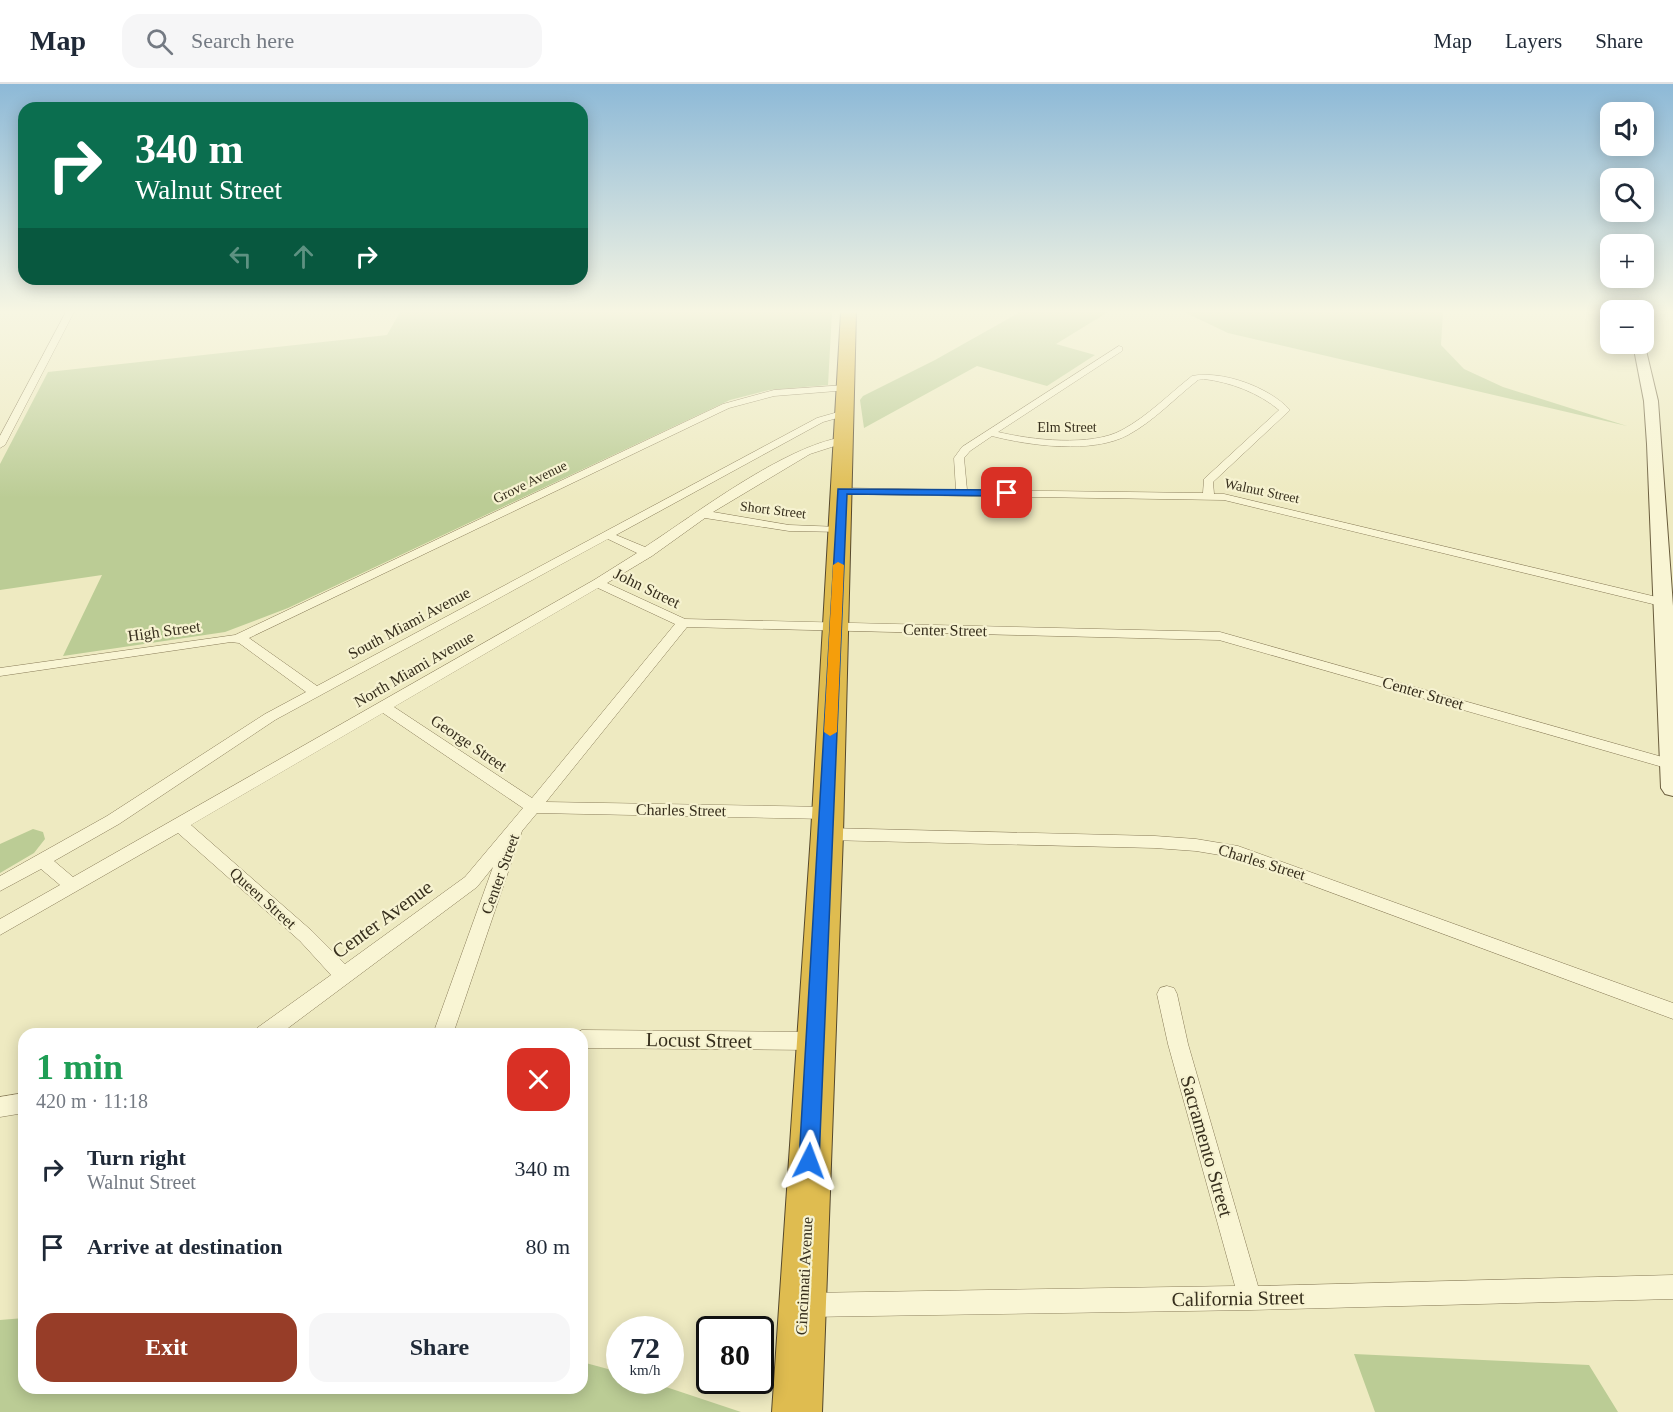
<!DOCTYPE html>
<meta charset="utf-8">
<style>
body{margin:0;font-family:"Times New Roman",serif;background:#f6f6f7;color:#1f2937;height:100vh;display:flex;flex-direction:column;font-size:22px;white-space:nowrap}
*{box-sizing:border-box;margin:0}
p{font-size:20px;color:#747a83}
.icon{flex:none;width:33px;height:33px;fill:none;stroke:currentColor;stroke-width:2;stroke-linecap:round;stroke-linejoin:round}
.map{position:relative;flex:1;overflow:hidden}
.panel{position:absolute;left:18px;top:944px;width:570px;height:366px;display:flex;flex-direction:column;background:#fff;border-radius:18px;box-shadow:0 3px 15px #0003}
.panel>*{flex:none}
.guide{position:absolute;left:18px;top:18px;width:570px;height:183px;border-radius:18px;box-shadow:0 3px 15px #0003;background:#0b6e4f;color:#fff;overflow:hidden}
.controls{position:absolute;left:1600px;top:18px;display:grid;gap:12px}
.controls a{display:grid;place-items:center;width:54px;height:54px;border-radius:12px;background:#fff;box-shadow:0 3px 15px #0003;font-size:30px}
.speed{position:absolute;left:606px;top:1232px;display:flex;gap:12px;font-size:30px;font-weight:700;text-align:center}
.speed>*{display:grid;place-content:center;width:78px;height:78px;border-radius:50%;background:#fff;box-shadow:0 3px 15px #0003;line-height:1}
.speed small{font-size:15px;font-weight:400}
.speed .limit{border:3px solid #111;border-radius:9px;background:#fff;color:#111}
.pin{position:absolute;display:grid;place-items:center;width:51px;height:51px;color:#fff;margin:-26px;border-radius:12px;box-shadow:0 3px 9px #0006}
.me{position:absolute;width:66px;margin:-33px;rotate:3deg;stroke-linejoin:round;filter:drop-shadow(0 0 4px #0008)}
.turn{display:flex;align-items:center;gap:21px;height:126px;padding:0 18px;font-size:27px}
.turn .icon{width:78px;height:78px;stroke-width:2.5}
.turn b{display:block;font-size:42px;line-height:51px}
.lanes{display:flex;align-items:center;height:57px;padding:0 18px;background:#0003;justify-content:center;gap:30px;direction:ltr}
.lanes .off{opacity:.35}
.round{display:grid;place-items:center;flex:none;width:63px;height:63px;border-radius:18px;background:#f6f6f7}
.overview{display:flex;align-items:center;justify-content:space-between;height:102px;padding:0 18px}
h1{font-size:36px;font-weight:700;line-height:45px;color:#1e9e55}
.action{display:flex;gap:12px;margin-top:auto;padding:12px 18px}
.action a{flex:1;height:69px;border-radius:18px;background:#973d28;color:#fff;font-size:24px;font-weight:700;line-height:69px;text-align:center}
.action a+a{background:#f6f6f7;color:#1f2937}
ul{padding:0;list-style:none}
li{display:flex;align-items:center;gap:18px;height:78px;padding:0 18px}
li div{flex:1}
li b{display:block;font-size:22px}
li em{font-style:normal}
header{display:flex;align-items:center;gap:36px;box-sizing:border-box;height:84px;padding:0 30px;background:#fff;border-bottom:2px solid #e0e1e3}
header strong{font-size:28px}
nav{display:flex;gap:33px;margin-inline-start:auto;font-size:21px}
.search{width:420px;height:54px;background:#f6f6f7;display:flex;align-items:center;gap:15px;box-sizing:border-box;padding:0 21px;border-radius:18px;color:#747a83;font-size:22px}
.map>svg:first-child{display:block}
</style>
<header>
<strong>Map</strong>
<div class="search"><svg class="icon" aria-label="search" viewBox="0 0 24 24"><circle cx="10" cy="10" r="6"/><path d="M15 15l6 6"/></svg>Search here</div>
<nav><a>Map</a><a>Layers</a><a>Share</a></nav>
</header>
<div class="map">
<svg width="1673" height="1328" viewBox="0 0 1673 1328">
<rect width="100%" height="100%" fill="#eeeac1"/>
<path fill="#bbcc95" d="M 400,228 L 832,228 L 828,301 L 769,306 L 730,316 L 288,524 L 225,548 L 63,572 L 102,491 L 0,506 L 0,380 L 48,288 L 387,251 Z
M 1020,228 L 1108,228 L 1056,260 L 1095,271 L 1047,302 L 977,282 L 864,344 L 860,316 L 863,312 L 935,276 Z
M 1184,228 L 1443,228 L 1441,261 L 1464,285 L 1503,303 L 1627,342 L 1228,249 Z
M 33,745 L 43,748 L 45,755 L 34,769 L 0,789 L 0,760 Z
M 24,1234 L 24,1304 L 582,1304 L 582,1278 L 619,1288 L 620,1296 L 645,1296 L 741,1328 L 0,1328 L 0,1236 Z
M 1354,1270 L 1589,1281 L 1618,1328 L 1375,1328 Z"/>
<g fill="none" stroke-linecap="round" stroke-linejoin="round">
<defs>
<path id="street" d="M 66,228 L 74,228 L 5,361 L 0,364 L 0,352 Z
M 1119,262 L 1122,263 L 1122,267 L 998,348 C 1032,356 1091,363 1122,346 C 1148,332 1169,310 1192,292 C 1222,286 1269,303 1290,326 L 1213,398 L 1214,410 L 1224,410 L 1665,515 L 1671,519 L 1665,523 L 1224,416 L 842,410 L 837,407 L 842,404 L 956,406 L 954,374 L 962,363 ZM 1204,295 C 1230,298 1259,309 1279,326 L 1204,395 L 1203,409 L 967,406 L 964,374 L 970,367 L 992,352 C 1030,362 1093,370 1128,351 C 1154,337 1175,314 1198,296 Z
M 846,301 L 849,302 L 849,306 L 774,312 L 729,324 L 249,554 L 317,602 L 817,334 L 845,326 L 848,327 L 848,331 L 823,338 L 616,451 L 645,463 C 697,429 783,363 843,353 L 847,354 L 847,358 L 810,370 L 713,428 L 789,441 L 840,443 L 844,444 L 844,448 L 789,447 L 705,434 L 652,472 L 607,499 L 685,535 L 1220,548 L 1673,676 L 1673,686 L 1219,556 L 687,543 L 546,718 L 828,723 L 834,725 L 836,729 L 834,733 L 828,735 L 537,729 L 522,747 L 453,950 L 433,950 L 493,783 L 477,803 L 280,950 L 254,950 L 257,944 L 331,891 L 300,857 L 178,749 L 0,851 L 0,835 L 60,801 L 41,785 L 0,807 L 0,792 L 107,732 L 265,630 L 306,608 L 239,559 L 231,558 L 0,592 L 0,584 L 235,551 L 723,320 L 774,306 ZM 608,455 L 637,469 L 594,496 L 73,793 L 54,777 L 119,740 L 275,636 ZM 598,504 L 675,540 L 532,714 L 394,623 ZM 383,629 L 523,724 L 465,793 L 345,880 L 312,847 L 191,741 Z
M 827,744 L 1155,752 L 1196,755 L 1238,762 L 1673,919 L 1673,935 L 1238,774 L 1196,767 L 1155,764 L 827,756 L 821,754 L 819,750 L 821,746 Z
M 1167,902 L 1174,904 L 1177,910 L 1188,960 L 1258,1202 L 1673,1191 L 1673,1215 L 1250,1226 L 806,1233 L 797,1230 L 794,1221 L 797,1212 L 806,1209 L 1235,1202 L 1168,960 L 1157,910 L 1160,904 Z
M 582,946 L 815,948 L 822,951 L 825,957 L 822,963 L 815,966 L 582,964 L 582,950 L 575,950 Z
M 24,1009 L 24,1029 L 0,1033 L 0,1013 Z"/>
<path id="secondary" d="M 1644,258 L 1658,317 L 1673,522 L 1673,712 L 1665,710 L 1661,704 L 1647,360 L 1644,317 L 1633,260 Z"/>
<path id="highway" d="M 841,228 L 856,228 L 843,750 L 822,1328 L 772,1328 L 811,750 Z"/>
</defs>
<use href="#street" stroke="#887b58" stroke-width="1"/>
<use href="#secondary" stroke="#695c3c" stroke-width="2"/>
<use href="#highway" stroke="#55482d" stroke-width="2"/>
<use href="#street" fill="#f9f5d4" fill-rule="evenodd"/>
<use href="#secondary" fill="#f9f5d4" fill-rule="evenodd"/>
<use href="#highway" fill="#dfbc50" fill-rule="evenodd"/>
</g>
<linearGradient id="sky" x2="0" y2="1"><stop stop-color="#8db9d7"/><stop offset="0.55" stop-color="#f7f6e3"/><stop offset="1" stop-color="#f7f6e3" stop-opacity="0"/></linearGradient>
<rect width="1673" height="414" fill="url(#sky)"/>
<path fill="#1a73e8" stroke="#114b97" stroke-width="1.5" d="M 838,405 L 1007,406 L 1012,409 L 1007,412 L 847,410 L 819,1077 L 816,1084 L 809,1086 L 802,1084 L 799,1077 Z"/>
<path fill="#f59e0b" d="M 838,478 L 844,481 L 837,648 L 830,652 L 824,648 L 833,481 Z"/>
<g text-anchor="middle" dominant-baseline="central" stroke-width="4.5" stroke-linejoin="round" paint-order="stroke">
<g font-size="14" fill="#372f1d" stroke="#f6f2d0">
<text x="1067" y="343">Elm Street</text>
<text transform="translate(530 398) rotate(-26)">Grove Avenue</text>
<text transform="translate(1262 407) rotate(12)">Walnut Street</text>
<text transform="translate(773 426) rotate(7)">Short Street</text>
</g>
<g font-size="16" fill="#372f1d" stroke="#f6f2d0">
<text transform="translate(647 504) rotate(26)">John Street</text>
<text transform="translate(409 539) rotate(-28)">South Miami Avenue</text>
<text transform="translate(945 546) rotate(1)">Center Street</text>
<text transform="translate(164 547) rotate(-8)">High Street</text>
<text transform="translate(414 585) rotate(-30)">North Miami Avenue</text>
<text transform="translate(1423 609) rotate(16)">Center Street</text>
<text transform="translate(469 659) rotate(34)">George Street</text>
<text transform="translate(681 726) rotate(1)">Charles Street</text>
<text transform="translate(1262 778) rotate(17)">Charles Street</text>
<text transform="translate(500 790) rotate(-70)">Center Street</text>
<text transform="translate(263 814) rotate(42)">Queen Street</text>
<text transform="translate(804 1192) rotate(-87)">Cincinnati Avenue</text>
</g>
<g font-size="20" fill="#372f1d" stroke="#f6f2d0">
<text transform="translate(382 835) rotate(-36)">Center Avenue</text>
<text transform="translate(699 956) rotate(1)">Locust Street</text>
<text transform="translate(1207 1062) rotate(74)">Sacramento Street</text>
<text transform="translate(1238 1214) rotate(-1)">California Street</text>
</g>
</g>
</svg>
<div class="controls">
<a><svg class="icon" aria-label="sound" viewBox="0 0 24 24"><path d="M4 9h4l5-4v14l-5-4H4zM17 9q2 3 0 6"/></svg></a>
<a><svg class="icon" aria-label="search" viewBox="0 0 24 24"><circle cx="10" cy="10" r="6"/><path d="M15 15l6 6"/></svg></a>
<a>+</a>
<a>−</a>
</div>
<div class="speed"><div>72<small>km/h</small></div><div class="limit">80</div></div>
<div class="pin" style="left:1007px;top:409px;background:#d93025"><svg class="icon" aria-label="arrive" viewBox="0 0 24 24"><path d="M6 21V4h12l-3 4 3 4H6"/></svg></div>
<svg class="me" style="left:809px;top:1077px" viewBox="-20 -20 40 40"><path d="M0-17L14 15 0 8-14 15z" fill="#1a73e8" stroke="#fff" stroke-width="4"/></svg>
<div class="guide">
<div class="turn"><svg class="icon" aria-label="right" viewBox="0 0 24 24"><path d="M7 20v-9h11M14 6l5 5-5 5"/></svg><div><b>340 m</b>Walnut Street</div></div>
<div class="lanes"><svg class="icon off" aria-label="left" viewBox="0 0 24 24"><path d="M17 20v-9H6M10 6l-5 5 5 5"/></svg><svg class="icon off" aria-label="ahead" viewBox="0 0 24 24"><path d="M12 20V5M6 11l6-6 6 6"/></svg><svg class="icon" aria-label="right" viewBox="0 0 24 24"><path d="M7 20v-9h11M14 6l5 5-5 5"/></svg></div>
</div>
<section class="panel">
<div class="overview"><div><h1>1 min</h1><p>420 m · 11:18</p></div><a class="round" style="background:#d93025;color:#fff"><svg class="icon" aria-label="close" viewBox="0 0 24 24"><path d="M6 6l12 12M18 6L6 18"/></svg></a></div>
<ul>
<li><svg class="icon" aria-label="right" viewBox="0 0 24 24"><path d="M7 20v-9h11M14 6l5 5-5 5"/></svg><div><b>Turn right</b><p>Walnut Street</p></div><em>340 m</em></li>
<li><svg class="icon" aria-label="arrive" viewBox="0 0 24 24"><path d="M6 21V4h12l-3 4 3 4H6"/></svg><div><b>Arrive at destination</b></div><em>80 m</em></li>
</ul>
<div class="action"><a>Exit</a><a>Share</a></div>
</section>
</div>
